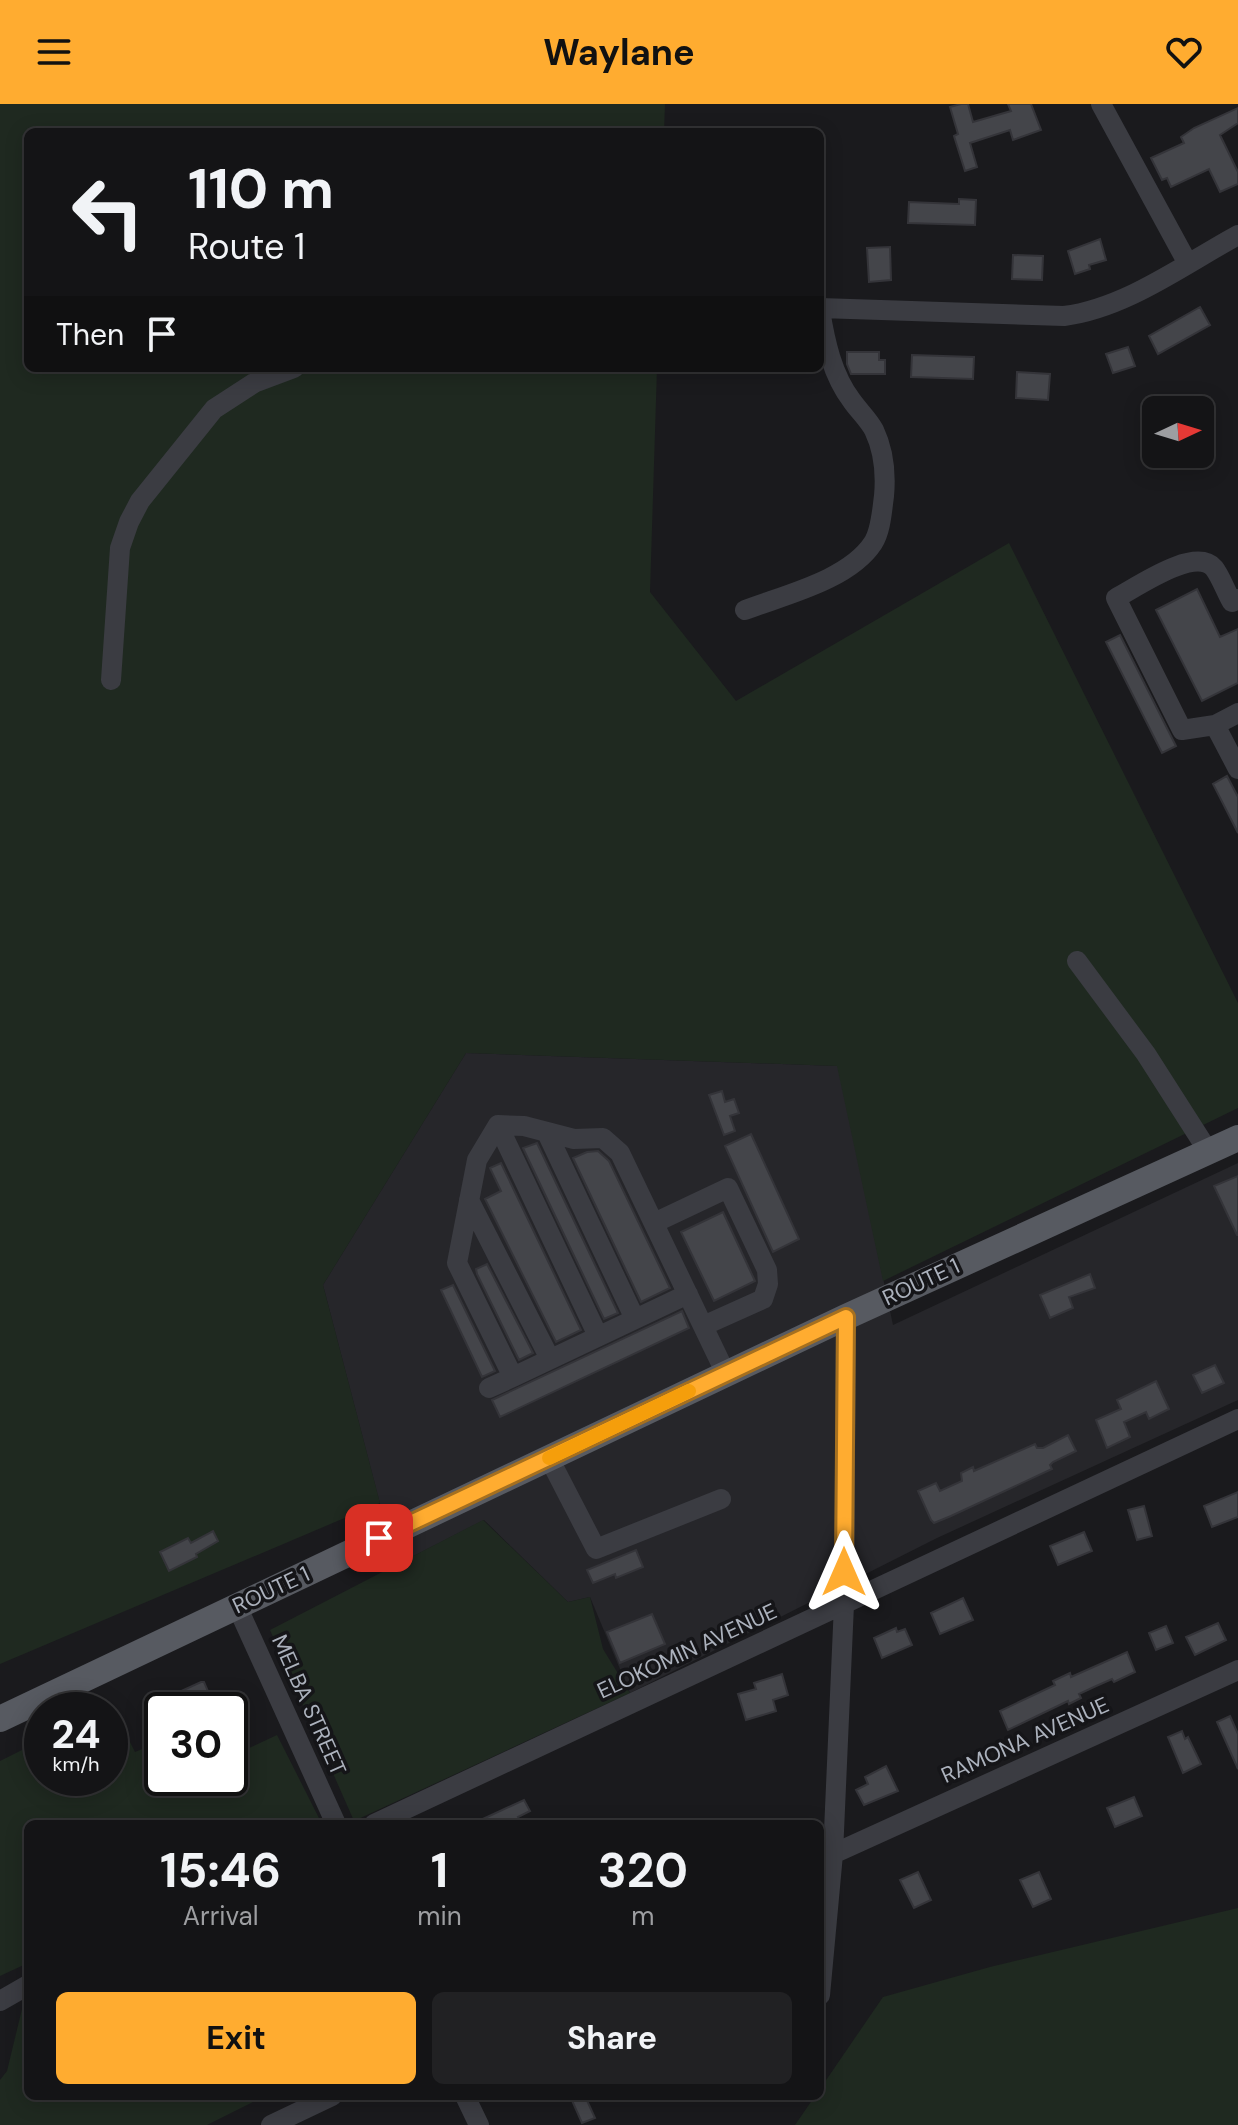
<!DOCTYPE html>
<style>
body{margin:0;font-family:"DM Sans",sans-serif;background:#212123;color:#f1f3f6;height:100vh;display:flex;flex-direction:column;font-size:30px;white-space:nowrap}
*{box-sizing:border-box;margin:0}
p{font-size:26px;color:#9d9ea1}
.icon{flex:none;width:44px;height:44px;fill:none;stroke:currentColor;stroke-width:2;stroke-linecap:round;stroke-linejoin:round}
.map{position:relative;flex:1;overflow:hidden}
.drawer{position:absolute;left:24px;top:1716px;width:800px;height:280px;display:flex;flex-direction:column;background:#141416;border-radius:12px;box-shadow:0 4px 20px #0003,0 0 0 2px #333335}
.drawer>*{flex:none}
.hud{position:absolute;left:24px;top:24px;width:800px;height:244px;border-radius:12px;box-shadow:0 4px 20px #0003,0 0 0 2px #333335;background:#141416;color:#f1f3f6;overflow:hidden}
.needle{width:52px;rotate:86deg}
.tools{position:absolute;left:1142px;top:292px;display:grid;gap:16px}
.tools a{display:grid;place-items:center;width:72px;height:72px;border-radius:12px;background:#141416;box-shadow:0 4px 20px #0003,0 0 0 2px #333335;font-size:40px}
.speed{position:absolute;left:24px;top:1588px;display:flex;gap:16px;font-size:40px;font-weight:700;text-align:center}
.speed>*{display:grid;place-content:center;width:104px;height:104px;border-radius:50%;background:#141416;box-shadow:0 4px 20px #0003,0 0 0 2px #333335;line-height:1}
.speed small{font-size:20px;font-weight:400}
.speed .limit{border:4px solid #111;border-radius:12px;background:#fff;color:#111}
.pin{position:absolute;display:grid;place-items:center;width:68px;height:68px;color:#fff;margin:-34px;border-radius:16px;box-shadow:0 4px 12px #0006}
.me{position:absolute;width:88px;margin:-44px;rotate:0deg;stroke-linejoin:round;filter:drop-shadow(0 0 6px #0008)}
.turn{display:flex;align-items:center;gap:28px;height:168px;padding:0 32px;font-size:36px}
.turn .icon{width:104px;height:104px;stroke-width:2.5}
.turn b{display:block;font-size:56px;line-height:68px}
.then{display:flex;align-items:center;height:76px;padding:0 32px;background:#0003;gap:16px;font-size:30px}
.eta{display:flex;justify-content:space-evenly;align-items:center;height:136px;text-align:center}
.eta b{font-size:48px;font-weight:700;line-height:56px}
.cta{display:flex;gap:16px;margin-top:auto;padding:16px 32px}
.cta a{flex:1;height:92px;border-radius:12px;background:#ffac30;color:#111;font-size:32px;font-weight:700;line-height:92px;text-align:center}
.cta a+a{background:#212123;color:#f1f3f6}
header{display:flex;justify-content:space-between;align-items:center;height:104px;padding:0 32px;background:#ffac30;color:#111;font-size:36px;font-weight:700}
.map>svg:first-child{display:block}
</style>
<header><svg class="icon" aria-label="menu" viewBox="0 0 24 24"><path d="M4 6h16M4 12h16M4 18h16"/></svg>Waylane<svg class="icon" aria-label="heart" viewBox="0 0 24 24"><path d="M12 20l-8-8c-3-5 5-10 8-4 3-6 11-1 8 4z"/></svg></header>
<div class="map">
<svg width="1238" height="2021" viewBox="0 0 1238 2021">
<rect width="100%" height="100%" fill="#1a1a1d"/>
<path fill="#26262a" d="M 466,949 L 838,962 L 893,1221 L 1238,1059 L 1238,1296 L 937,1434 L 630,1589 L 590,1493 L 568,1498 L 484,1416 L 396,1461 L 323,1181 Z"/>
<path fill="#1f2920" d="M 0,0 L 665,0 L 664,28 L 28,28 L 28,264 L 657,264 L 650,488 L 736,597 L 1009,439 L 1238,899 L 1238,1004 L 883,1177 L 837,962 L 466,949 L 323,1181 L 380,1399 L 0,1560 Z
M 483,1416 L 568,1498 L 590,1493 L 603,1545 L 630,1589 L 354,1717 L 270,1526 Z
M 112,1602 L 135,1648 L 162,1637 L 162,1674 L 230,1674 L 230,1653 L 277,1631 L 322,1720 L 28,1720 L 28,1859 L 0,1872 L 0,1657 L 42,1636 L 42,1674 L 110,1674 L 110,1606 L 104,1606 Z
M 1238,1804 L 1238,2021 L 795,2021 L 815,1992 L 820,1992 L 820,1985 L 883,1893 L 990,1863 Z
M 28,1903 L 28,1992 L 265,1992 L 207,2021 L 0,2021 L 0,1976 L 7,1967 L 22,1905 Z"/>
<path fill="#44454a" stroke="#343439" stroke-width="2" d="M 961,0 L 968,0 L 973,18 L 1011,7 L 1008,0 L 1031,0 L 1041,26 L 1013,36 L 1010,26 L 970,39 L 977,63 L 965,67 L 954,32 L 958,30 L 950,3 Z
M 1238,4 L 1238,19 L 1220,31 L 1238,68 L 1238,80 L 1220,88 L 1209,65 L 1171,83 L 1167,74 L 1162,76 L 1151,54 L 1184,39 L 1181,33 L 1194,24 Z
M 959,95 L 976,96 L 975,121 L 908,119 L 909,98 L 959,100 Z
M 1100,135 L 1106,156 L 1089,161 L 1090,165 L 1075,170 L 1068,147 Z
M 890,143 L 891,176 L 869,178 L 867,144 Z
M 1013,151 L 1043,152 L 1042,176 L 1012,175 Z
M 1200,203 L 1210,221 L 1158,250 L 1149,232 Z
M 1128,243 L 1135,262 L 1113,269 L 1106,250 Z
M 847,248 L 879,248 L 879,256 L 885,256 L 885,270 L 851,270 L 847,260 Z
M 912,251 L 974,253 L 973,275 L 911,273 Z
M 1017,268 L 1050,270 L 1048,296 L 1016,294 Z
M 1197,485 L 1220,533 L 1238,525 L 1238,579 L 1202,597 L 1156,506 Z
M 1120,531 L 1176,642 L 1162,649 L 1106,538 Z
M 1227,672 L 1238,693 L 1238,729 L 1213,680 Z
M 722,987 L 725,998 L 734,995 L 739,1009 L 730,1012 L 735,1027 L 724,1031 L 709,991 Z
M 751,1030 L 799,1135 L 773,1148 L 725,1042 Z
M 537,1039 L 618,1209 L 604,1215 L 523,1044 Z
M 598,1047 L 609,1057 L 670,1184 L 641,1198 L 573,1054 L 587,1048 Z
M 501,1059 L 581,1226 L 556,1238 L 485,1095 L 501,1087 L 490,1064 Z
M 1238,1072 L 1238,1131 L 1237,1131 L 1214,1082 Z
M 723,1108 L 755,1177 L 714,1197 L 681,1128 Z
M 487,1160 L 533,1249 L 519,1256 L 477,1170 L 476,1165 Z
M 1090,1170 L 1095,1184 L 1069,1193 L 1073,1204 L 1050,1214 L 1040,1191 Z
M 453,1181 L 495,1267 L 482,1273 L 441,1186 Z
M 682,1207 L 689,1224 L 500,1313 L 492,1296 Z
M 1215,1261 L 1224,1279 L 1202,1289 L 1193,1271 Z
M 1156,1277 L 1169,1305 L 1149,1315 L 1146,1308 L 1124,1318 L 1130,1333 L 1107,1344 L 1096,1316 L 1121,1305 L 1117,1296 Z
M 1068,1331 L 1076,1347 L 1053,1358 L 1050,1361 L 1052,1365 L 951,1412 L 934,1419 L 931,1416 L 918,1387 L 936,1379 L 940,1387 L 962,1377 L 961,1369 L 973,1363 L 974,1367 L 1035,1340 L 1037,1344 L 1043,1344 Z
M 1238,1388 L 1238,1413 L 1212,1423 L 1204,1402 Z
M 1144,1402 L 1152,1432 L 1137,1436 L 1128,1406 Z
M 213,1427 L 218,1437 L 196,1450 L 197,1453 L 169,1467 L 160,1448 L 188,1434 L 191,1439 Z
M 1084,1428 L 1092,1447 L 1058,1461 L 1050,1442 Z
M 636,1446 L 643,1463 L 616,1474 L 615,1470 L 593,1479 L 587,1466 Z
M 963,1494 L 973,1516 L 940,1530 L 931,1509 Z
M 652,1510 L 665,1540 L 620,1559 L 607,1528 Z
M 1218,1519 L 1226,1536 L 1195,1551 L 1186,1533 Z
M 1166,1522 L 1173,1539 L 1156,1546 L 1149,1529 Z
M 896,1524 L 897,1528 L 905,1525 L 912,1541 L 882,1554 L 874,1534 Z
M 1127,1548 L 1135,1568 L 1114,1578 L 1112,1575 L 1094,1583 L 1079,1590 L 1081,1594 L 1069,1600 L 1068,1597 L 1008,1626 L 1000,1607 L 1055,1581 L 1053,1577 L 1070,1569 L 1071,1573 Z
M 782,1570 L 788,1591 L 773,1596 L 776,1607 L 746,1616 L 738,1590 L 756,1585 L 754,1579 Z
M 201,1578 L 204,1578 L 216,1606 L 195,1606 L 192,1599 L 173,1606 L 168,1593 Z
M 1230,1612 L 1238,1630 L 1238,1665 L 1217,1618 Z
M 1182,1627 L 1185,1635 L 1188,1633 L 1201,1660 L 1183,1669 L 1168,1633 Z
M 886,1662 L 898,1687 L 864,1701 L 856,1686 L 868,1680 L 865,1673 Z
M 1134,1693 L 1142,1712 L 1115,1723 L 1107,1704 Z
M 524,1696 L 530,1707 L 518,1713 L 521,1720 L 472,1720 Z
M 918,1768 L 931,1796 L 914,1804 L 900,1776 Z
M 1039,1768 L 1051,1795 L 1033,1803 L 1020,1776 Z
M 570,1992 L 585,1992 L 595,2014 L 582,2019 Z"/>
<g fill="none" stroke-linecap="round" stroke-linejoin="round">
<path stroke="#3b3c42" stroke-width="20" d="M 1101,0 L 1187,158
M 820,204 L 1064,212 C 1126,204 1183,161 1238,131
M 745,506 C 784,491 849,476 873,439 C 881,427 882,406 884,392 C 886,370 884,347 874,326 C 868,315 859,307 852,297 C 832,271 825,237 820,206
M 111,576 L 120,444 L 129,418 L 140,397 L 214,305 L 254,279 L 294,264
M 1238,609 L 1215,621 L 1238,665
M 1215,621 L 1182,626 L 1116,494 C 1137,483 1195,442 1214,464 C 1221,473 1226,488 1232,498 L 1238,495
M 1077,857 L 1146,950 L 1208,1047
M 498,1021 L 598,1232
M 547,1029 L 635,1215
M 469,1096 L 550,1255
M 654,1119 L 728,1084 L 767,1166 L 768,1180 L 763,1195 L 703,1222
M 688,1190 L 513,1273 L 457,1159 L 477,1056 L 498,1021 L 524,1022 L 574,1035 L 603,1034 L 620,1049 L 726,1270
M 489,1284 L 513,1273
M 549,1354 L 596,1445 L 721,1395
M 237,1502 L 336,1720
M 374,1720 L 1238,1315
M 833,1750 L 1238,1566
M 820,1891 L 833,1750 L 844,1500 L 846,1213
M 0,1897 L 28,1881
M 465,1992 L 479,2021
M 271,2021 L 332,1992"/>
<path stroke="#575a61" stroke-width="26" d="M 0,1615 L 846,1213 L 1238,1034"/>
</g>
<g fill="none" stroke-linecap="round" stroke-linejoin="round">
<defs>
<path id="route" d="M 379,1434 L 846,1213 L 844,1468"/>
</defs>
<use href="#route" stroke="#a6701f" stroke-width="20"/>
<use href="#route" stroke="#ffac30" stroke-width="14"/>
<path stroke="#f59e0b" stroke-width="14" d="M 549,1354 L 689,1287"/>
</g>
<g text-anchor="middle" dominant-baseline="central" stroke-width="7" stroke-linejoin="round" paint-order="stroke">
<g font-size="22" fill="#acb2bd" stroke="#151518">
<text transform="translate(921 1178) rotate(-25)">ROUTE 1</text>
<text transform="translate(271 1486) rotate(-25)">ROUTE 1</text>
<text transform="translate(687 1547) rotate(-25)">ELOKOMIN AVENUE</text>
<text transform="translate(309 1601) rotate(66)">MELBA STREET</text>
<text transform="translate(1025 1636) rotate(-24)">RAMONA AVENUE</text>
</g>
</g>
</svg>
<div class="tools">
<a><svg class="needle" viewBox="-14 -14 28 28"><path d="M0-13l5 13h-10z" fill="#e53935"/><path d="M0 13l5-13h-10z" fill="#9d9ea1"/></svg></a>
</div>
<div class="speed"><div>24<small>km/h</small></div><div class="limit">30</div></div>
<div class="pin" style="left:379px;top:1434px;background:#d93025"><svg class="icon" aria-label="arrive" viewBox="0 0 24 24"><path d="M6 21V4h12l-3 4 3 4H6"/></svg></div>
<svg class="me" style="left:844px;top:1468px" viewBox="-20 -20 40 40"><path d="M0-17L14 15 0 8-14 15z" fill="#ffac30" stroke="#fff" stroke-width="4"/></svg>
<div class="hud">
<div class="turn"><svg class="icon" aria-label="left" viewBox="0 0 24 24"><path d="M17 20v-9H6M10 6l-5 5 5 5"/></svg><div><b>110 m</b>Route 1</div></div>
<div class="then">Then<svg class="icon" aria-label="arrive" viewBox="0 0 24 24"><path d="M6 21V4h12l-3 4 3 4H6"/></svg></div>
</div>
<section class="drawer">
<div class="eta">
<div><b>15:46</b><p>Arrival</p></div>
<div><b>1</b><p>min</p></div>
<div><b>320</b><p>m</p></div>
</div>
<div class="cta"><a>Exit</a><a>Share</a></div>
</section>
</div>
